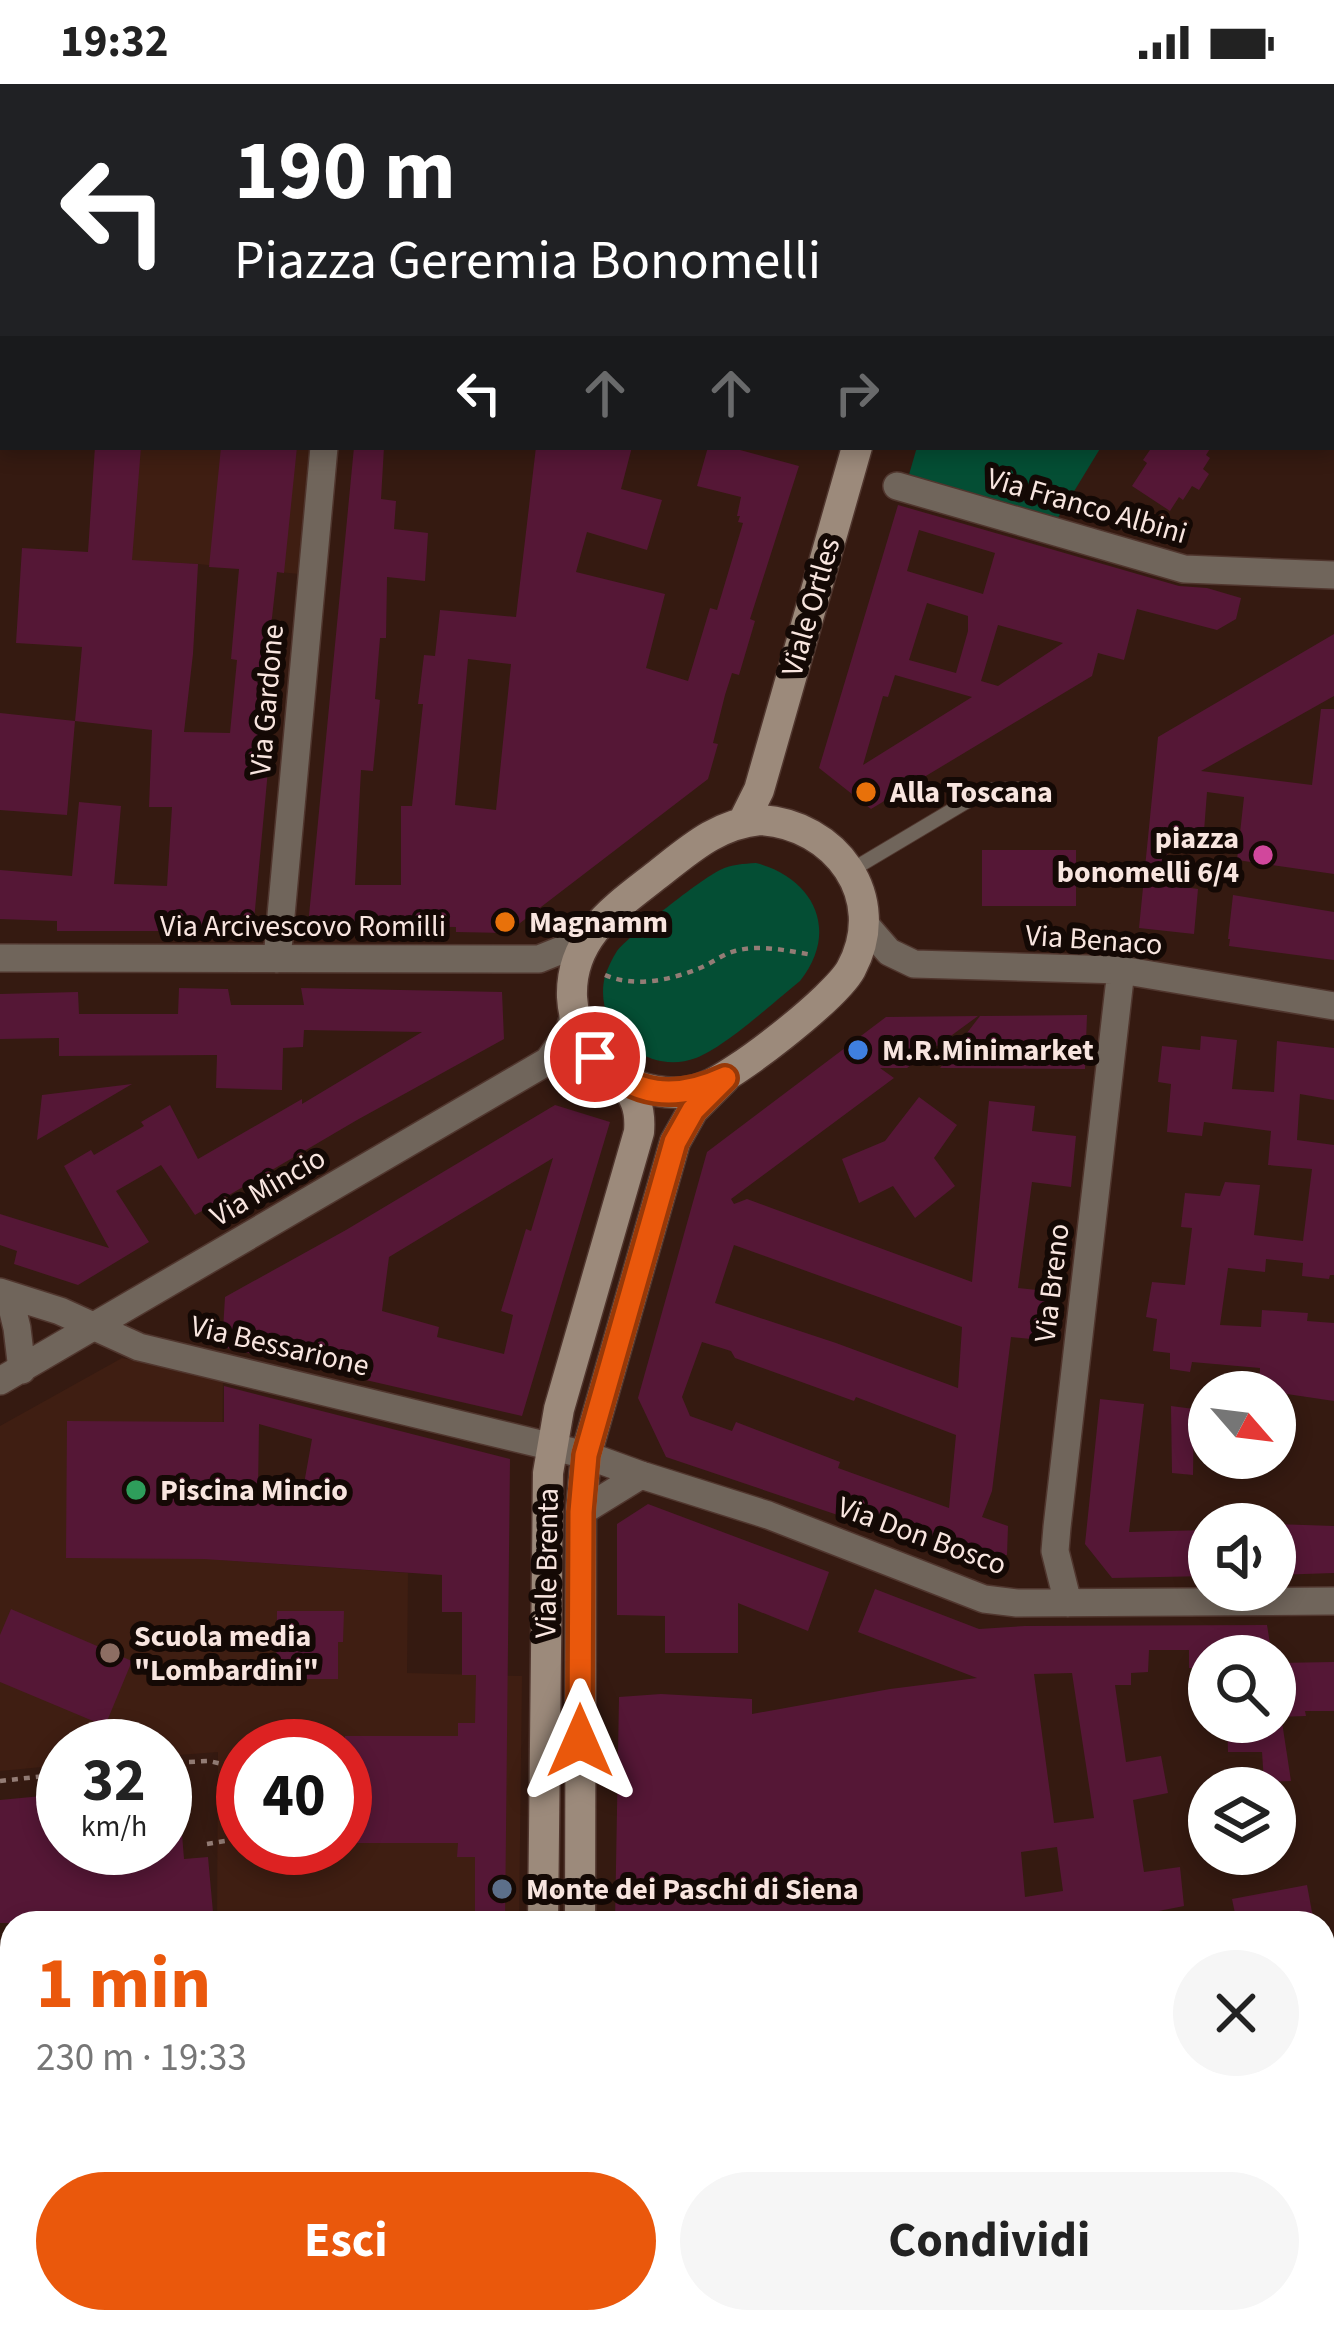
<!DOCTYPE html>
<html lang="it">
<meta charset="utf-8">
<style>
body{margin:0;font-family:"Source Sans 3",sans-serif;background:#f6f6f6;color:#222;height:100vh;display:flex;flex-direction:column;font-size:45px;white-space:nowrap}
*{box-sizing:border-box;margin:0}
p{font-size:39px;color:#767676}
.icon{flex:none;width:66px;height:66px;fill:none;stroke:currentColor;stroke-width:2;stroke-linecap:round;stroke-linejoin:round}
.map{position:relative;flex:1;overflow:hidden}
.panel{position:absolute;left:0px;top:1827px;width:1335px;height:423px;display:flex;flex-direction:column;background:#fff;border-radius:36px 36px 0 0;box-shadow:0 6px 18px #0003}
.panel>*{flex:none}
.hud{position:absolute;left:0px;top:0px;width:1335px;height:366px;box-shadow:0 6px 18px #0003;background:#202124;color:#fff;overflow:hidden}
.needle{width:78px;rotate:118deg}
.controls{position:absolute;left:1188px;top:1287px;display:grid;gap:24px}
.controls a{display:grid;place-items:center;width:108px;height:108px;border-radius:50%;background:#fff;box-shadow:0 6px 18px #0003;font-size:60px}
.speed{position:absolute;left:36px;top:1635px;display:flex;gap:24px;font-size:60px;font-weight:700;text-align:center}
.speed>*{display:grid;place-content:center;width:156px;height:156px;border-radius:50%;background:#fff;box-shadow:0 6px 18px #0003;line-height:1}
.speed small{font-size:30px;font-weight:400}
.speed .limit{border:18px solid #d22;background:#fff;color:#111}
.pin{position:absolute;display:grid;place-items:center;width:102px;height:102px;color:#fff;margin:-51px;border:6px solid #fff;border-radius:50%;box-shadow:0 3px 12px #0007}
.me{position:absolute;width:132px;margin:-66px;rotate:0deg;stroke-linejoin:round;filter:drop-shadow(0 0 9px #0008)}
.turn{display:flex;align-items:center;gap:42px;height:252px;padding:0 36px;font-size:54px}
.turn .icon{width:156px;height:156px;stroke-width:2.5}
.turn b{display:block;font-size:84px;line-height:102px}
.lanes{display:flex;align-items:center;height:114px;padding:0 36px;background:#0003;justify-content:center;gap:60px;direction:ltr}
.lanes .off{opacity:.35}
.round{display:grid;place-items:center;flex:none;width:126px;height:126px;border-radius:63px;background:#f6f6f6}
.head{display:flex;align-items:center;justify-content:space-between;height:204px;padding:0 36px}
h1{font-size:72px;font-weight:700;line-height:90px;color:#ea580c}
.primary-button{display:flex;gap:24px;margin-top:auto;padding:24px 36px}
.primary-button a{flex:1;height:138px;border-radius:72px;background:#ea580c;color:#fff;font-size:48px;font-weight:700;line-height:138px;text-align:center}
.primary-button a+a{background:#f6f6f6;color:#222}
.status{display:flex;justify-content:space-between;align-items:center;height:84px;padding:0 60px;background:#fff;direction:ltr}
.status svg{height:33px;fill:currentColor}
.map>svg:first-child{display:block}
</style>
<div class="status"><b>19:32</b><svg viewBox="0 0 49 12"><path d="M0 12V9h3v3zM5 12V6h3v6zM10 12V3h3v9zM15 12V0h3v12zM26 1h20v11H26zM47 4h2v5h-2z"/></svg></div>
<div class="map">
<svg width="1334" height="2249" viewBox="0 0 1334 2249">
<rect width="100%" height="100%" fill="#351a11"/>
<path fill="#3f1e12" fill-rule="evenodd" d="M 95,363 L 319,363 L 309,491 L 198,480 L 88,474 Z
M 122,1274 L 223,1295 L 221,1476 L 408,1489 L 407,1589 L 522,1592 L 519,1839 L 217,1839 L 218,1668 L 165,1672 L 165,1662 L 63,1662 L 63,1681 L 0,1687 L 0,1342 ZM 243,1662 L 345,1662 L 345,1764 L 243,1764 Z
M 12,2027 L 12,2238 L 515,2238 L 515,2249 L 0,2249 L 0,2028 Z"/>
<path fill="#044e34" d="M 917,363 L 1101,363 L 1056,437 L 908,394 Z
M 756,779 C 814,794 840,847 800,897 C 774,918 725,963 696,974 C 645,993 592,944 605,892 C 608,883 612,875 617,867 C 630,851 701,795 720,786 C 732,780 743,780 756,779 Z"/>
<path fill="#551736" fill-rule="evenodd" d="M 95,363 L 141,363 L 132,476 L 198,480 L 193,570 L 184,648 L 230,649 L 237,576 L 231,575 L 239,485 L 209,483 L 221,363 L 297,363 L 284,489 L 277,488 L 267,579 L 278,579 L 253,847 L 57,847 L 57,837 L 0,835 L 0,786 L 72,792 L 79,718 L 121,722 L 114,800 L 167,802 L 172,723 L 149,723 L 152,646 L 75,637 L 82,563 L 16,559 L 22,464 L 88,468 Z
M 354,363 L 384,363 L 381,415 L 396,417 L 394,445 L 428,449 L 425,497 L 387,493 L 386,554 L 380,554 L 375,615 L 380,616 L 373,687 L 361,686 L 355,801 L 401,801 L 401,722 L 412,722 L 423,620 L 418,620 L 424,571 L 435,572 L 440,526 L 516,533 L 536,363 L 632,363 L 621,405 L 662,416 L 647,466 L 587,448 L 576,488 L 665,510 L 646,584 L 688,597 L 710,524 L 717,526 L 743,439 L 738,438 L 740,432 L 737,432 L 741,413 L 697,402 L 708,363 L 729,363 L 799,382 L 750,535 L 755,537 L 739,591 L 732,589 L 725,611 L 713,659 L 718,660 L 708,695 L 507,849 L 456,848 L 456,843 L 308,842 ZM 468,575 L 511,580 L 496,726 L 455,721 Z
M 1152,363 L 1211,363 L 1206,371 L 1210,374 L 1203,385 L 1209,390 L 1199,406 L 1192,402 L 1183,416 L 1179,413 L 1170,427 L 1132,402 L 1147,379 L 1143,376 Z
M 898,421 L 1179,502 L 1207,504 L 1241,514 L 1236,535 L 1217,546 L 1137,525 L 1124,576 L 1098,569 L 1092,592 L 871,725 L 819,684 ZM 919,446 L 995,469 L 983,510 L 907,487 ZM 927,519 L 968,532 L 968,547 L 956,589 L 909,576 ZM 998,541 L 1063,559 L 998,602 L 981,597 ZM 895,591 L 972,613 L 863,681 L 883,612 L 888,613 Z
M 1334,550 L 1334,612 L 1201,687 L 1312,701 L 1321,625 L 1334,625 L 1334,790 L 1237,776 L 1244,713 L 1207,708 L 1204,747 L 1197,746 L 1195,770 L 1168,766 L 1163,800 L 1198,805 L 1194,850 L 1139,844 L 1158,653 Z
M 0,629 L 75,637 L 67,731 L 0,726 Z
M 982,766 L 1076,766 L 1076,822 L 982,822 Z
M 1233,811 L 1334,828 L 1334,876 L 1229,862 L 1230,855 L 1228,855 Z
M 179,904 L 228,905 L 231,921 L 304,921 L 301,904 L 502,908 L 504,955 L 357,1036 L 195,1131 L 161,1081 L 116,1107 L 149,1158 L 78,1201 L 14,1180 L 17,1167 L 0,1161 L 0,1130 L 109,1164 L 64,1082 L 91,1066 L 94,1071 L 144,1042 L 141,1038 L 170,1021 L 198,1075 L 302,1015 L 302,1020 L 422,948 L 304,946 L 303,963 L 283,964 L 282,1006 L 216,1004 L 217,971 L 59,972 L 59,954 L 0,955 L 0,910 L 78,908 L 79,930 L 178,930 Z
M 1087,931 L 1085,985 L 940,984 L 980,932 Z
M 978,932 L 907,984 L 880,984 L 894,994 L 731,1115 L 734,1120 L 747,1115 L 972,1198 L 989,1017 L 1035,1022 L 1032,1047 L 1076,1052 L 1071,1103 L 1032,1098 L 1018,1204 L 1057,1208 L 1051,1257 L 1011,1253 L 992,1407 L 982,1433 L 1008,1442 L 1007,1471 L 992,1472 L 977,1467 L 974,1477 L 666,1373 L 638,1314 L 707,1068 L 886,933 ZM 734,1161 L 962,1243 L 958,1304 L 836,1259 L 715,1219 ZM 702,1258 L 731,1267 L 735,1274 L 854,1317 L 856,1313 L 956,1351 L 949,1424 L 838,1384 L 840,1378 L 736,1338 L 732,1347 L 690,1332 L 682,1313 Z
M 1201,952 L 1237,956 L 1232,1005 L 1274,1008 L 1277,957 L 1334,964 L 1334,1016 L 1300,1010 L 1297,1056 L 1334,1061 L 1334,1191 L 1330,1191 L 1329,1195 L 1302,1192 L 1303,1179 L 1266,1175 L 1265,1188 L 1228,1184 L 1220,1241 L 1261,1243 L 1262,1226 L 1308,1229 L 1307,1237 L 1334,1239 L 1334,1317 L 1259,1306 L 1260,1284 L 1192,1278 L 1190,1288 L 1170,1285 L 1170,1269 L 1153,1267 L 1157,1235 L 1146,1233 L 1152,1198 L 1185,1201 L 1192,1144 L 1181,1143 L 1185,1109 L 1220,1112 L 1225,1098 L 1260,1101 L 1254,1151 L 1303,1157 L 1312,1085 L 1268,1081 L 1271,1047 L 1204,1038 L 1202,1052 L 1167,1048 L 1171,1000 L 1158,998 L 1162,962 L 1200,966 Z
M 132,1000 L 37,1056 L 42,1011 Z
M 919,1013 L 957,1041 L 934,1074 L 955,1102 L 915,1134 L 893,1102 L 859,1119 L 842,1075 L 885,1057 Z
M 555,1021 L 610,1038 L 522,1332 L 222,1263 L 225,1213 L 346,1146 ZM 553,1074 L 531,1147 L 526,1145 L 501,1227 L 513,1231 L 504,1270 L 437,1253 L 439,1243 L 382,1227 L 389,1173 Z
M 224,1302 L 510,1375 L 505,1839 L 475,1839 L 475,1773 L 457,1773 L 458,1759 L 345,1759 L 345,1652 L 458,1652 L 458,1639 L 475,1639 L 476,1591 L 462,1591 L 462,1528 L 442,1528 L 442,1491 L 204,1475 L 66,1474 L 67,1337 L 224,1338 ZM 259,1340 L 312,1355 L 302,1411 L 258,1406 Z
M 1100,1315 L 1144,1320 L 1129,1448 L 1209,1446 L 1209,1492 L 1112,1494 L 1085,1460 Z
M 1171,1322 L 1194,1325 L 1193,1391 L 1172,1389 Z
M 648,1420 L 829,1488 L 808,1547 L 738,1519 L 738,1569 L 665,1569 L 665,1532 L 617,1531 L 617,1440 Z
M 1275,1440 L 1334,1442 L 1334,1489 L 1275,1491 Z
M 875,1505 L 979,1545 L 1025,1542 L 1267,1541 L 1272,1572 L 1209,1572 L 1209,1584 L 1189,1584 L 1189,1566 L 1149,1566 L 1148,1588 L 1131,1589 L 1131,1601 L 1115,1601 L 1126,1678 L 1161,1672 L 1168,1709 L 1133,1716 L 1144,1788 L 1180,1783 L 1184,1822 L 1098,1839 L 615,1839 L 619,1613 L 661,1610 L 752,1615 L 752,1630 L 890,1605 L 977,1594 L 858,1548 ZM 1072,1589 L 1094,1734 L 1054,1739 L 1034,1590 ZM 1057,1763 L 1063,1807 L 1025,1813 L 1021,1768 Z
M 11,1525 L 132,1577 L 105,1642 L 0,1598 L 0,1551 Z
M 277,1527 L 344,1527 L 343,1558 L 338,1558 L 338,1595 L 301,1595 L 301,1591 L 276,1591 Z
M 1334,1578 L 1334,1627 L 1305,1627 L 1306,1632 L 1275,1633 L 1275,1579 Z
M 1227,1638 L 1282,1638 L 1291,1697 L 1264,1698 L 1262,1668 L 1228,1668 Z
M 63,1710 L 63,1764 L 165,1764 L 165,1725 L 180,1725 L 184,1775 L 208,1773 L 214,1839 L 0,1839 L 0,1716 Z
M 1307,1801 L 1314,1839 L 1237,1839 L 1232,1815 Z"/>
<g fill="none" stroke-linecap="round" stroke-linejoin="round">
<defs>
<path id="lane" d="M 850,787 L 986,706 L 1033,705
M 0,1893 L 12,1892"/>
<path id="street" d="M 358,3 L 358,0
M 897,402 L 1184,485 L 1334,491
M 863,838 L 889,868 L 914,880 L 1121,886 L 1334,922
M 0,874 L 539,875 L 569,863 L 593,844
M 277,875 L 324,363
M 574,931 L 569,948 L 548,977 L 565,976 L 613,992
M 0,1208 L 60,1227 L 139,1263 L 586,1371 L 641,1391 L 768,1431 L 984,1515 L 1017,1519 L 1334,1517
M 9,1211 L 17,1244 L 22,1286
M 0,1297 L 548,977
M 581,1428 L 641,1391
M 1068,1519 L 1055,1467 L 1057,1443 L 1121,886"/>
<path id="secondary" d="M 961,3 L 962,0
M 760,736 C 835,740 890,813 851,885 C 836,913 733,994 702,1004 C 688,1009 672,1010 657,1007 C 629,1003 604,987 589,964 C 579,949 573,932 572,913 C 570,853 615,824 657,791 C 689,766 717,740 760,736 Z
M 743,738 L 759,706 L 857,363
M 543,1839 L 548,1389 L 559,1325 L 639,1048 C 641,1024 635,1012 620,994
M 580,1839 L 581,1428 L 586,1371 L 675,1058 L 693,1026 L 725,994
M 538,2249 L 538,2238
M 574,2249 L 576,2238"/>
<path id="primary" d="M 1323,2081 L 1334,2075
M 1323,2158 L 1334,2152
M 1011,2249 L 1031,2238
M 1156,2249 L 1176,2238"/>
</defs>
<use href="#lane" stroke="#50362e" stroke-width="16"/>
<use href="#street" stroke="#50362e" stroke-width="30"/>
<use href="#secondary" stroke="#50362e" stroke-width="33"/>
<use href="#primary" stroke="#50362e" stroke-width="33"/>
<path stroke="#937c75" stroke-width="4.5" stroke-dasharray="6 6" stroke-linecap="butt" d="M 1332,82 L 1334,82
M 1332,123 L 1334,125
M 1332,218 L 1334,218
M 605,891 C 635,904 671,896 700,884 C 712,879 723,870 735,867 C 760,860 788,867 813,871
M 165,1679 L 209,1677 L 243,1685
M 0,1697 L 63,1690
M 207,1760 L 243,1754
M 1323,2116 L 1334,2110
M 1078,2249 L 1098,2238"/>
<use href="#lane" stroke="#70655b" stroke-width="14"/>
<use href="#street" stroke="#70655b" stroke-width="27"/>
<use href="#secondary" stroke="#9c8a7b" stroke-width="30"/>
<use href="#primary" stroke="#bea893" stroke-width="30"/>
</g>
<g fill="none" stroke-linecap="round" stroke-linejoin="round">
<defs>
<path id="route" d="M 580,1657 L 581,1428 L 586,1371 L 675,1058 L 693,1026 L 725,994 C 675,1017 634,1013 595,973"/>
</defs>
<use href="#route" stroke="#983908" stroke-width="30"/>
<use href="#route" stroke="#ea580c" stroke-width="21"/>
</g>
<g fill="#e8710a" stroke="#140905" stroke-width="4.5">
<circle cx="866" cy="708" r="12"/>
<circle cx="505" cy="838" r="12"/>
</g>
<circle fill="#d1479c" stroke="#140905" stroke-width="4.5" cx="1263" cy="771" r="12"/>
<circle fill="#3f7fe0" stroke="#140905" stroke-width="4.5" cx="858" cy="966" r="12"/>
<circle fill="#2e9e5b" stroke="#140905" stroke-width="4.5" cx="136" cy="1406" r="12"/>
<circle fill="#8d6e63" stroke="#140905" stroke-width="4.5" cx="110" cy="1569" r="12"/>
<circle fill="#5c6f8a" stroke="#140905" stroke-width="4.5" cx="502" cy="1805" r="12"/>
<g text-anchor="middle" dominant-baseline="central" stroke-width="12" stroke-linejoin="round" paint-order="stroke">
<g font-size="30" fill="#f8e5df" stroke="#140905">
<text transform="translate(1087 422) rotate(16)">Via Franco Albini</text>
<text transform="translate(811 523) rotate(-74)">Viale Ortles</text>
<text transform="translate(267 616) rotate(-85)">Via Gardone</text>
<text x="303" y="842">Via Arcivescovo Romilli</text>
<text transform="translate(1094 856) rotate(4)">Via Benaco</text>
<text transform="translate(268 1103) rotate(-30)">Via Mincio</text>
<text transform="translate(1052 1199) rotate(-83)">Via Breno</text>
<text transform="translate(280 1262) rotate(13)">Via Bessarione</text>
<text transform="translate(922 1452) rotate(20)">Via Don Bosco</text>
<text transform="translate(547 1479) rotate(-89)">Viale Brenta</text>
</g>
<g font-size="30" font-weight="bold" fill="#f8e5df" stroke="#140905" text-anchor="start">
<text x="890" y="708">Alla Toscana</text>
<text x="1239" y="754" text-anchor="end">piazza<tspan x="1239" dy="34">bonomelli 6/4</tspan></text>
<text x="529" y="838">Magnamm</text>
<text x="882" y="966">M.R.Minimarket</text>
<text x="160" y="1406">Piscina Mincio</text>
<text x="134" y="1552">Scuola media<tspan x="134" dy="34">"Lombardini"</tspan></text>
<text x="526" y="1805">Monte dei Paschi di Siena</text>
</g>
</g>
</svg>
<div class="controls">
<a><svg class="needle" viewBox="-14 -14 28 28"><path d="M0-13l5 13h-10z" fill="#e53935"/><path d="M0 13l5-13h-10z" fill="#767676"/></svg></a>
<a><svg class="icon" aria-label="sound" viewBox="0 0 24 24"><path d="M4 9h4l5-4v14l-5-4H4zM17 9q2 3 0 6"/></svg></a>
<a><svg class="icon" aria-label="search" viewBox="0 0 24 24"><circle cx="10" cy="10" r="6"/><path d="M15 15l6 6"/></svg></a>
<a><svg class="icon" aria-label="layers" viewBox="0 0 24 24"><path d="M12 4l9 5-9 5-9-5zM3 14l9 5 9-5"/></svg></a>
</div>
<div class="speed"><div>32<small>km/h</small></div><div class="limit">40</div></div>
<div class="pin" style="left:595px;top:973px;background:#d93025"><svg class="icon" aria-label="arrive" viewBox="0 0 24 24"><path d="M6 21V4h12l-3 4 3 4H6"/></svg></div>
<svg class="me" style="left:580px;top:1657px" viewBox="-20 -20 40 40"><path d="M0-17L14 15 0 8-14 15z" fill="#ea580c" stroke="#fff" stroke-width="4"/></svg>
<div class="hud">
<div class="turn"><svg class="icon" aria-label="left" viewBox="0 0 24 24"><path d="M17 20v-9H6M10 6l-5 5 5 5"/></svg><div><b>190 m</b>Piazza Geremia Bonomelli</div></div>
<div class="lanes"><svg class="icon" aria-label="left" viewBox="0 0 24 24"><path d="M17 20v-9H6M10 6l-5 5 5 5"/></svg><svg class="icon off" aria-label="ahead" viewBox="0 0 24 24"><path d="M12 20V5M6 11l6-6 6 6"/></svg><svg class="icon off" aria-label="ahead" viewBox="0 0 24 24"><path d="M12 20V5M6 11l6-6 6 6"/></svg><svg class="icon off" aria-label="right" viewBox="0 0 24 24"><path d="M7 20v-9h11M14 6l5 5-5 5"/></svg></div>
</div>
<section class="panel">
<div class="head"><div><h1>1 min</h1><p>230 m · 19:33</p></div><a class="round"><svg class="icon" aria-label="close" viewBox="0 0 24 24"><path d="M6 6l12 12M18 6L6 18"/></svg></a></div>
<div class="primary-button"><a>Esci</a><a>Condividi</a></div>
</section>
</div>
